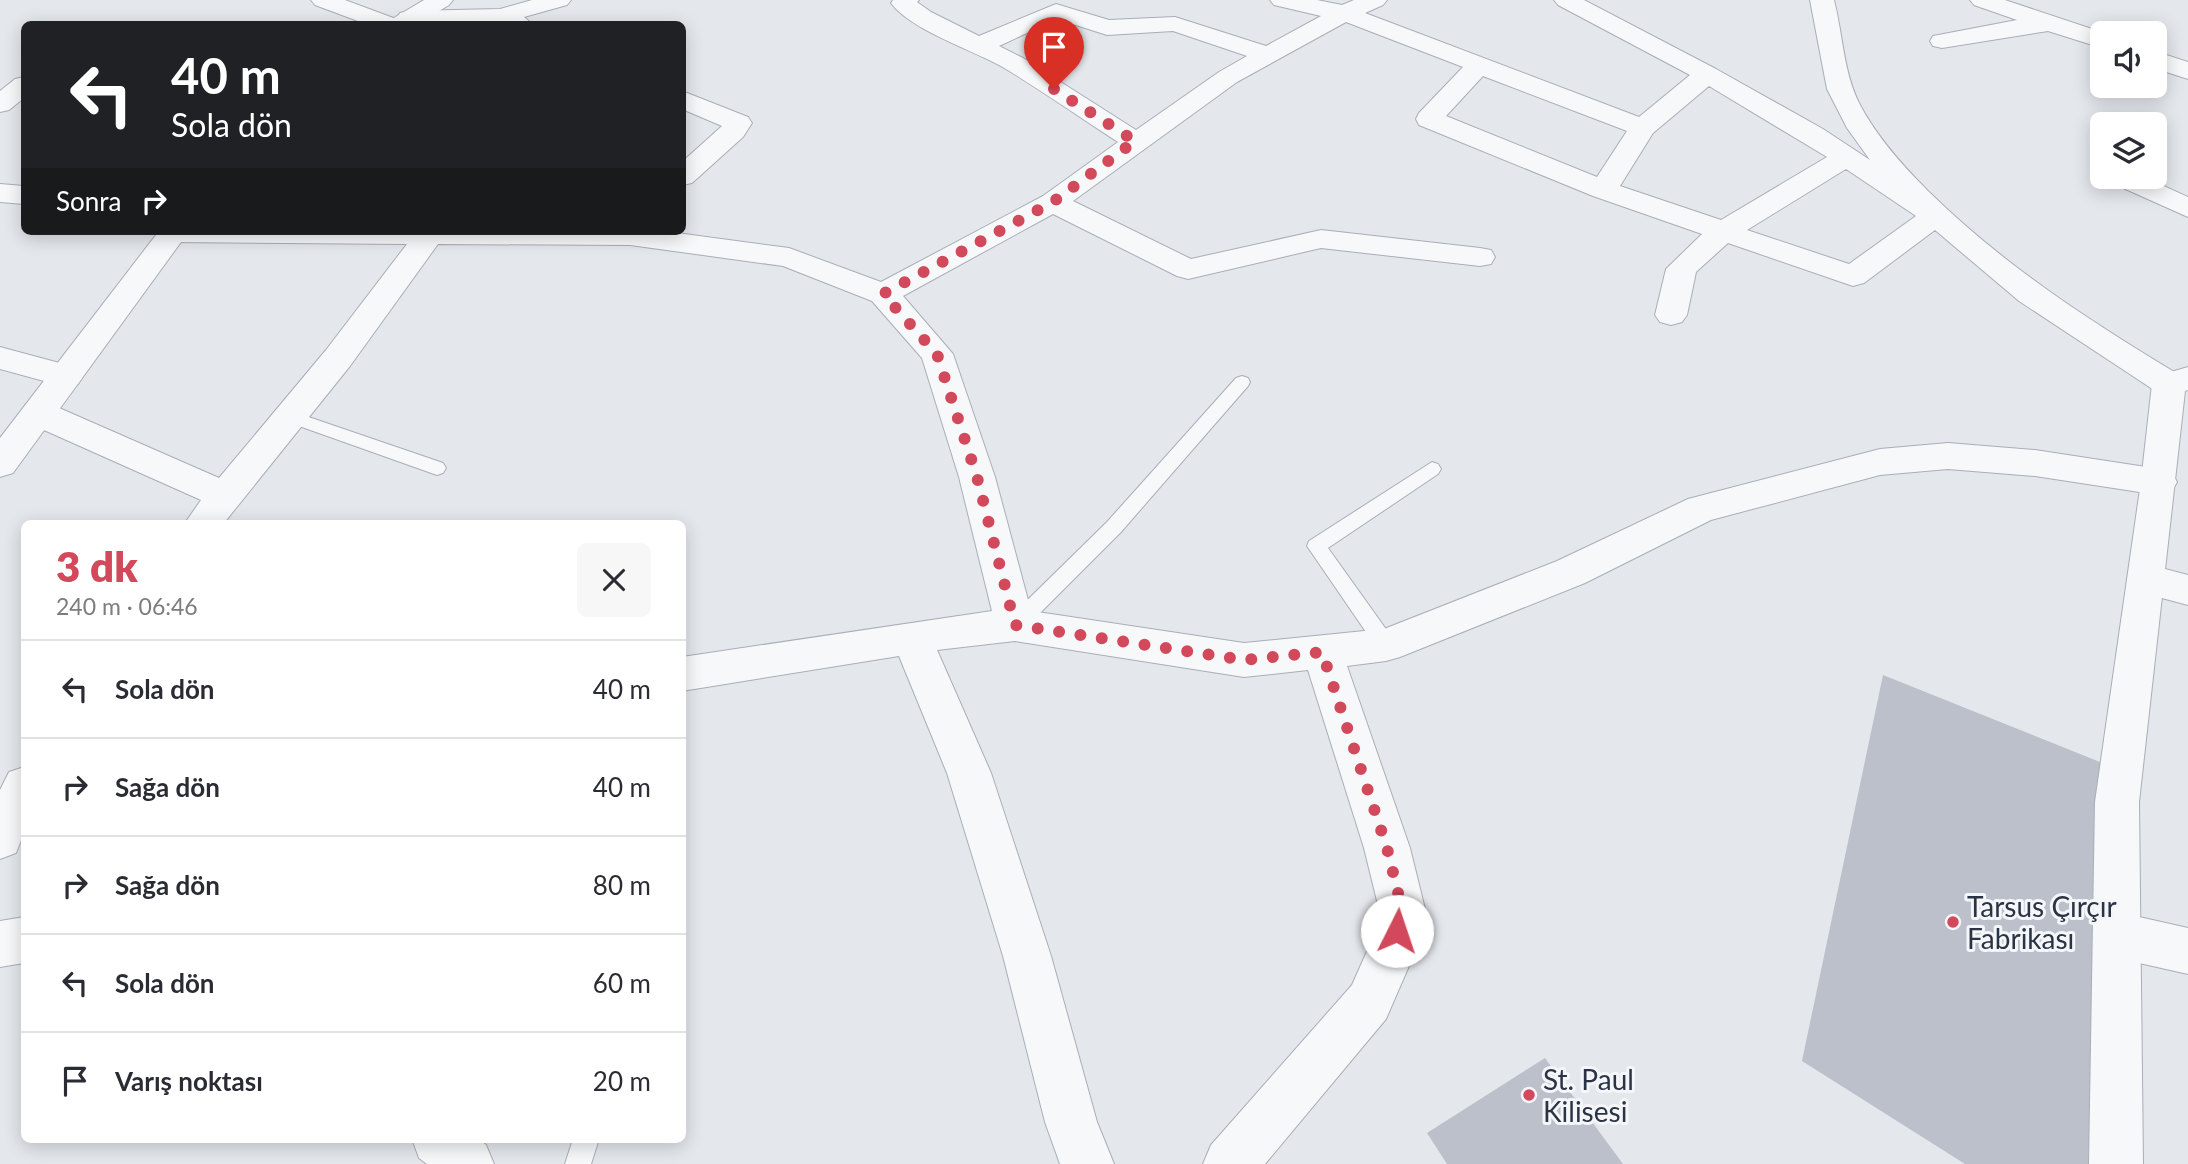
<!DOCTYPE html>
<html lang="tr">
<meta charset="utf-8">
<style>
body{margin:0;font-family:Lato,sans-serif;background:#f7f7f7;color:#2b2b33;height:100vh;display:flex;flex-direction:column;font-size:26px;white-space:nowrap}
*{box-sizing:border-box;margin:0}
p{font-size:23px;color:#7c7c81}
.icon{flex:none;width:38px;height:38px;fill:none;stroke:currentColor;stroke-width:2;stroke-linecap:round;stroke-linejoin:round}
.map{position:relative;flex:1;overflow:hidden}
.details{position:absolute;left:21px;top:520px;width:665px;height:623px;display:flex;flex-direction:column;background:#fff;border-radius:10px;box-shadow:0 4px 18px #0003}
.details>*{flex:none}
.top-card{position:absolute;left:21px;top:21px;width:665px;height:214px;border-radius:10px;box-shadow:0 4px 18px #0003;background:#202124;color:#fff;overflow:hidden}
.buttons{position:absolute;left:2090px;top:21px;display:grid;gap:14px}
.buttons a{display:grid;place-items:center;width:77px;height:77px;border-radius:10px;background:#fff;box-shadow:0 4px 18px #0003;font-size:35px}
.pin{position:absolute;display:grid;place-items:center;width:60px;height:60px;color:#fff;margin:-72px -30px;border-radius:50% 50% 50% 0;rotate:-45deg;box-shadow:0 0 7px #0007}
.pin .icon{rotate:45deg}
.me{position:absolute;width:77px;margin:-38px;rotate:4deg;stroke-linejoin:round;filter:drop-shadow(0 0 5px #0008)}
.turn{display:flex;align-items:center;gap:24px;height:147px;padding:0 35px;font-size:32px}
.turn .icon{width:91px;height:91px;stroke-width:2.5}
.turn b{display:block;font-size:49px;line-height:60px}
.then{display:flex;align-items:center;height:66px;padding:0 35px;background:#0003;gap:14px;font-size:26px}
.round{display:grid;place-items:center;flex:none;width:74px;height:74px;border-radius:10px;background:#f7f7f7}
.head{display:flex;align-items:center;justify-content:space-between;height:119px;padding:0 35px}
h1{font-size:42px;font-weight:800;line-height:52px;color:#d1495b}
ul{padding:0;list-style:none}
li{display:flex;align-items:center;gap:21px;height:98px;padding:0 35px;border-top:2px solid #e1e1e2}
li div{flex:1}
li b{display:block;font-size:26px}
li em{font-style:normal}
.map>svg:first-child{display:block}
</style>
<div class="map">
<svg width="2188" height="1164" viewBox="0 0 2188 1164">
<rect width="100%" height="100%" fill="#e4e7ec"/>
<path fill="#bbc0ca" d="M 1883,675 L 2105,764 L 2088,1164 L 1965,1164 L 1802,1061 Z
M 1545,1058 L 1623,1164 L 1447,1164 L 1427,1133 Z"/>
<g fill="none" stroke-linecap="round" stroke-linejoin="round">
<defs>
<path id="service" d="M 1242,376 L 1248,378 L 1250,382 L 1248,386 L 1121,532 L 1022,631 L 1015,633 L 1008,631 L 1005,625 L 1008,619 L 1107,522 L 1236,378 Z
M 291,411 L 443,463 L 446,468 L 443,473 L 437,475 L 285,421 L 282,417 L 285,413 Z
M 1432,462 L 1438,464 L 1441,469 L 1438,474 L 1328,548 L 1393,639 L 1396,645 L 1393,651 L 1386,653 L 1379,651 L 1307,546 L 1309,541 Z
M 573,1139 L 599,1139 L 591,1164 L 565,1164 Z"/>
<path id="minor" d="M 311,0 L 345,0 L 396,19 L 399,24 L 366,24 L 315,5 Z
M 532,0 L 571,0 L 567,5 L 524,17 L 532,24 L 406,24 L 397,18 L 400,13 L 409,11 L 500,9 Z
M 893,0 L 919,0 L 917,2 L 931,12 L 979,36 L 1056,4 L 1109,20 L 1175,17 L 1266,46 L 1321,16 L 1274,5 L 1270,0 L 1317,0 L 1342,5 L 1354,0 L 1387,0 L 1383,5 L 1365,13 L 1639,117 L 1690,75 L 1558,5 L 1554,0 L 1584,0 L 1716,69 L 1823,129 L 1870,160 L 1847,128 L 1827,89 L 1810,0 L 1834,0 C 1843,35 1843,70 1859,103 C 1876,136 1902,165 1928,191 C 2003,265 2091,322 2181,376 L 2186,384 L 2181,392 L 2169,396 L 2157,392 L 2019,301 L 1935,230 L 1864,283 L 1853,286 L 1728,243 L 1696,272 L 1687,315 L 1682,322 L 1671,325 L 1660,322 L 1655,315 L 1666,269 L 1702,234 L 1593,196 L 1419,125 L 1416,119 L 1419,113 L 1463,67 L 1346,22 L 1237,82 L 1073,201 L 1191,259 L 1321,230 L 1480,248 L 1491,250 L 1495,257 L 1491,264 L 1480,266 L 1321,248 L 1188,279 L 1177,276 L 1053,214 L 903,296 L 953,354 L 995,477 L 1031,611 L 1244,643 L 1384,629 L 1557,561 L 1688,499 L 1880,449 L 1948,443 L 2035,450 L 2159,469 L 2172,473 L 2177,482 L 2172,491 L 2159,495 L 2035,476 L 1948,469 L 1880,475 L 1711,520 L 1585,583 L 1400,657 L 1386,661 L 1347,666 L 1410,848 L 1425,909 L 1415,952 L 1386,1019 L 1265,1164 L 1203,1164 L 1211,1145 L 1352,985 L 1368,949 L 1379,909 L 1364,848 L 1308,670 L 1244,677 L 1015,641 L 937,650 L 991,773 L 1051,956 L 1097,1122 L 1114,1164 L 1060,1164 L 1045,1122 L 1003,956 L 947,773 L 899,656 L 682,691 L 682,657 L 992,611 L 959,477 L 922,358 L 872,301 L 783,266 L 630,245 L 438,244 L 350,366 L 224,523 L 185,523 L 201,500 L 26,422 L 21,413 L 26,404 L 38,401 L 50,404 L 219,478 L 326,350 L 407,244 L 172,242 L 161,239 L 158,231 L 662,231 L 789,248 L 881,282 L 1043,196 L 1118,142 C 1081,118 1044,92 1006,69 C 976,51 910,30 891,3 ZM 1057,19 L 1107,35 L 1173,31 L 1247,56 L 1219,72 L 1136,130 L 1023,58 L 999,46 ZM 1483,76 L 1627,131 L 1597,177 L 1446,116 ZM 1709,86 L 1827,157 L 1721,220 L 1620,186 L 1653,133 ZM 1846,169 L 1916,216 L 1849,264 L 1747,230 Z
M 1970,0 L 2005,0 L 2104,33 L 2102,48 L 2048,31 L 1942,48 L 1933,46 L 1930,41 L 1933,36 L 2017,20 L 1974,5 Z
M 2154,51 L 2188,62 L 2188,79 L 2154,68 Z
M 24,77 L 24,98 L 9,110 L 0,112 L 0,91 L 15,79 Z
M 682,91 L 748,117 L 752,123 L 743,137 L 692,183 L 682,185 L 682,162 L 722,126 L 682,109 Z
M 2108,177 L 2144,177 L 2188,197 L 2188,217 L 2112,183 Z
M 0,347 L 78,368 L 83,376 L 78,384 L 66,387 L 0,369 Z
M 2146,564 L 2188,575 L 2188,605 L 2132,590 L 2127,579 L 2132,568 Z
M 24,767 L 24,833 L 16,853 L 0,859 L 0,790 L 9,772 Z
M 2117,912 L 2188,928 L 2188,974 L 2117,958 L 2100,951 L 2093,935 L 2100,919 Z
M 24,917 L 24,963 L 0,967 L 0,921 Z
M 412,1139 L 479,1139 L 486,1145 L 494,1164 L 427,1164 L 419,1158 Z"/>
<path id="tertiary" d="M 424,0 L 453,0 L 449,5 L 417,24 L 389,24 L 392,19 Z
M 0,184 L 24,186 L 24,204 L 0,202 Z
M 159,231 L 189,231 L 13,473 L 0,477 L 0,438 Z
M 2188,367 L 2188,390 L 2185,391 L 2139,802 L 2143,1164 L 2089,1164 L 2095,802 L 2141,482 L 2152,384 L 2157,376 Z"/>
</defs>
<use href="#service" stroke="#a9aeb7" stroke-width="2"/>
<use href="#minor" stroke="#a9aeb7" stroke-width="2"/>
<use href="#tertiary" stroke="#a9aeb7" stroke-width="2"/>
<use href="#service" fill="#f7f8fa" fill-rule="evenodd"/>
<use href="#minor" fill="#f7f8fa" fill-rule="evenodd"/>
<use href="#tertiary" fill="#f7f8fa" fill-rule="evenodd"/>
</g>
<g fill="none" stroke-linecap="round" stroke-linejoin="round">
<path stroke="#d1495b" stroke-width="12" stroke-dasharray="0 21.6" d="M 1054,89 L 1135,141 L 1053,202 L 883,294 L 937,354 L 977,477 L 1015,625 L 1244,660 L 1322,652 L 1387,848 L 1402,909 L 1397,931"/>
</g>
<g fill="#d1495b" stroke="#f4f6f9" stroke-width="2.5">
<circle cx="1953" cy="922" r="7"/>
<circle cx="1529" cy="1095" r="7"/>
</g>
<g text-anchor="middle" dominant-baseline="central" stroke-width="6" stroke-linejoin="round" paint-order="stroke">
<g font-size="28" fill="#2b3445" stroke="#f4f6f9" text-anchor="start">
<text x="1967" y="906">Tarsus Çırçır<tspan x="1967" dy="32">Fabrikası</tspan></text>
<text x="1543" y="1079">St. Paul<tspan x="1543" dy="32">Kilisesi</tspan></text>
</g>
</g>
</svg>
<div class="buttons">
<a><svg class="icon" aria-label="sound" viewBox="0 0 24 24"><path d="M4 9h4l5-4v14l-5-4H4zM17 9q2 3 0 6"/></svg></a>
<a><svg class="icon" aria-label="layers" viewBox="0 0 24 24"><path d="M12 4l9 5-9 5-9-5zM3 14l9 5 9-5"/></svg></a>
</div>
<div class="pin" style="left:1054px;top:89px;background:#d93025"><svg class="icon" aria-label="arrive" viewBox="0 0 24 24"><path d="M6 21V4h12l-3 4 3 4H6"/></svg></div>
<svg class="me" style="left:1397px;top:931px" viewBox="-20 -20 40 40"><circle r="19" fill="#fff"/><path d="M0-13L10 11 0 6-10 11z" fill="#d1495b"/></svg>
<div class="top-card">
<div class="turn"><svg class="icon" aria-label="left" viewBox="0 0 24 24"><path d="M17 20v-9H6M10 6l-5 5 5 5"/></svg><div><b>40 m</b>Sola dön</div></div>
<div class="then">Sonra<svg class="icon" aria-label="right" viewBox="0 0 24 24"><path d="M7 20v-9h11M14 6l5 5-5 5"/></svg></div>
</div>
<section class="details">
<div class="head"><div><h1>3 dk</h1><p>240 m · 06:46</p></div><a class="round"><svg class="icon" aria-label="close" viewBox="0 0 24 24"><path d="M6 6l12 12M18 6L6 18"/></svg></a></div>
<ul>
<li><svg class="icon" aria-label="left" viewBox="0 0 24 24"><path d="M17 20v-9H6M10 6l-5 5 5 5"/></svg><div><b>Sola dön</b></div><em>40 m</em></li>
<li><svg class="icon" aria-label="right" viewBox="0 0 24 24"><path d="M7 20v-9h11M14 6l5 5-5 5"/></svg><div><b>Sağa dön</b></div><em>40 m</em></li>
<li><svg class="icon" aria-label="right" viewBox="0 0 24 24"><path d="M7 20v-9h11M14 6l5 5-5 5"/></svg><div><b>Sağa dön</b></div><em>80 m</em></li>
<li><svg class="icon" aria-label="left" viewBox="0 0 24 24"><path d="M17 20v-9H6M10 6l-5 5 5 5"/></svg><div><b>Sola dön</b></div><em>60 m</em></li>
<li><svg class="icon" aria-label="arrive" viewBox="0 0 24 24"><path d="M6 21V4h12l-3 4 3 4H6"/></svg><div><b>Varış noktası</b></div><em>20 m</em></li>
</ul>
</section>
</div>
